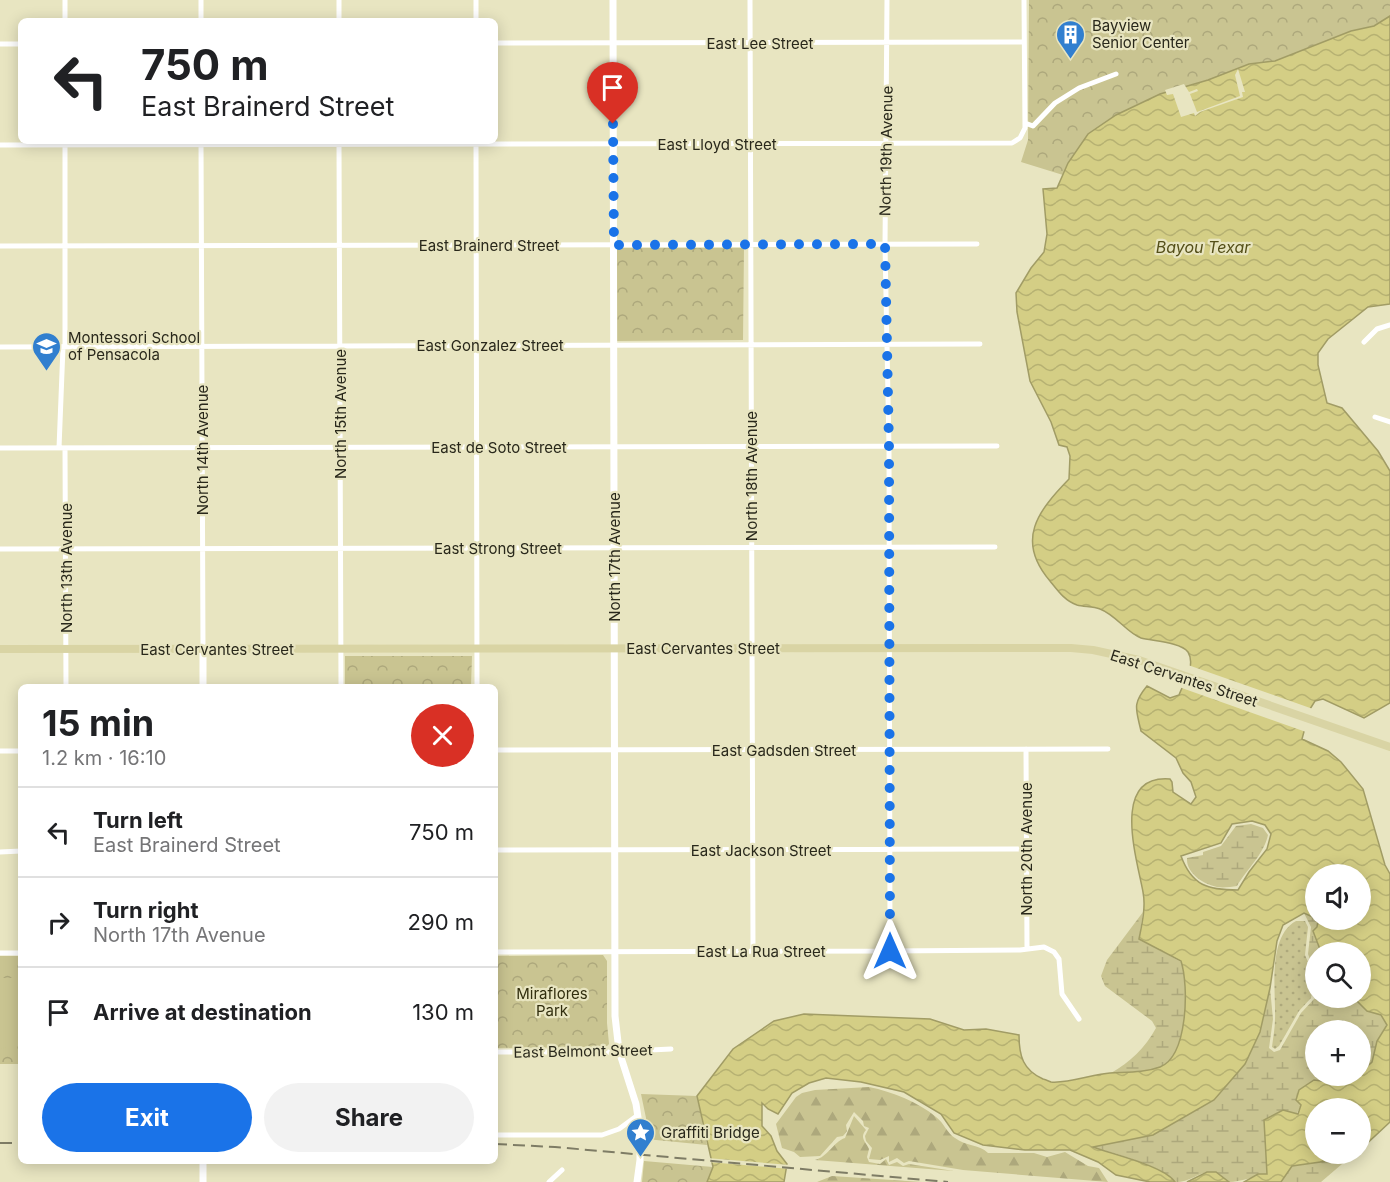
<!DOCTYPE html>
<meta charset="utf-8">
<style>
body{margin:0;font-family:Inter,sans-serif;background:#f2f2f2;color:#202124;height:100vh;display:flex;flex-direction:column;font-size:22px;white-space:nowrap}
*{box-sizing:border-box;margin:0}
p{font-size:20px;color:#757577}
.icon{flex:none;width:33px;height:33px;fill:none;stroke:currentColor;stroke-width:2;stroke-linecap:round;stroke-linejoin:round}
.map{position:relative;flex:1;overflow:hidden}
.details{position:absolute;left:18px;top:684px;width:480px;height:480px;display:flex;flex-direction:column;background:#fff;border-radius:9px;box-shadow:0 3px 15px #0003}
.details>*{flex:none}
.top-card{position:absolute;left:18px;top:18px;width:480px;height:126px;border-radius:9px;box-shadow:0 3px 15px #0003;background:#fff;color:#202124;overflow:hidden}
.tools{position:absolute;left:1305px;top:864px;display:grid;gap:12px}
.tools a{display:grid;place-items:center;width:66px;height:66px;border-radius:50%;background:#fff;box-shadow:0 3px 15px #0003;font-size:30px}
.pin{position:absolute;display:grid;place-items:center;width:51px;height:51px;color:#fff;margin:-62px -26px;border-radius:50% 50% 50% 0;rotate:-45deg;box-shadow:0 0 6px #0007}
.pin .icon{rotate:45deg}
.me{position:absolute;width:66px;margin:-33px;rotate:0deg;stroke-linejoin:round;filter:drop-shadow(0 0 4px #0008)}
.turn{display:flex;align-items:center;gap:21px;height:126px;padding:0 24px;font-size:27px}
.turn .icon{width:78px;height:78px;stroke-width:2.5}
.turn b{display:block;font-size:42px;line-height:51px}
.round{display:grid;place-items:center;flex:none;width:63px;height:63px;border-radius:32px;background:#f2f2f2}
.headline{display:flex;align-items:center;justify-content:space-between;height:102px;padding:0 24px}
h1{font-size:36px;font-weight:700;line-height:45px}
.button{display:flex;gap:12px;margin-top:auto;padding:12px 24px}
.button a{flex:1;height:69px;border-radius:36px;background:#1a73e8;color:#fff;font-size:24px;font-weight:700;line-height:69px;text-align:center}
.button a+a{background:#f2f2f2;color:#202124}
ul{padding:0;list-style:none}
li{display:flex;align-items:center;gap:18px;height:90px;padding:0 24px;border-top:2px solid #e0e0e0}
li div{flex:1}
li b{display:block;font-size:22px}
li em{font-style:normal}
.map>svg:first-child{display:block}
</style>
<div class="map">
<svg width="1390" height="1182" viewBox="0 0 1390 1182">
<defs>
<pattern id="grass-dots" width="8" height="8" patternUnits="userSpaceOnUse" patternTransform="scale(1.5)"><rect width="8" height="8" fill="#c9c491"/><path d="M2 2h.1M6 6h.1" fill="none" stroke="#ada87c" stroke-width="1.8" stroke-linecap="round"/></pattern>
<pattern id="forest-firs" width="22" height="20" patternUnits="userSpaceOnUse" patternTransform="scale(1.5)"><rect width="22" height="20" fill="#c9c491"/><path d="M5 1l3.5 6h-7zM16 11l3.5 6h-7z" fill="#ada87c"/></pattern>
<pattern id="wetland-marsh" width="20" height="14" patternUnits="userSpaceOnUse" patternTransform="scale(1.5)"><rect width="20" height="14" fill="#c9c491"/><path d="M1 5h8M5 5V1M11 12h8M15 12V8" fill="none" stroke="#ada87c"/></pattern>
<pattern id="park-crowns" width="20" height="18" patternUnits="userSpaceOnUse" patternTransform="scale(1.5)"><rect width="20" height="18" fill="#c9c491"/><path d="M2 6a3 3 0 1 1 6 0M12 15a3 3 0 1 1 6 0" fill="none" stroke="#ada87c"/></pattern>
<pattern id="water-waves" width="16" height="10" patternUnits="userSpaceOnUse" patternTransform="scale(1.5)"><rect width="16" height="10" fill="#d4ce85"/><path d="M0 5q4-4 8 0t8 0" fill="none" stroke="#b6b172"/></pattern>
</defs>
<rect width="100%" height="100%" fill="#e8e5c1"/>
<path fill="url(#grass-dots)" d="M 1296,921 L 1305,921 L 1308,927 L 1305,955 L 1315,978 L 1311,998 L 1299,1011 L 1279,1046 L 1275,1049 L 1272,1047 C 1273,1038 1275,1028 1275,1019 C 1276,991 1267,937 1296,921 Z"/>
<path fill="url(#forest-firs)" d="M 869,1087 C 893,1092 918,1102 936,1117 C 944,1123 947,1133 955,1138 C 965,1146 979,1144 988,1153 L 1034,1153 L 1047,1157 L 1065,1152 L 1088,1166 L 1099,1168 L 1108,1182 L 963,1170 L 909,1161 L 904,1163 L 897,1158 L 889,1162 L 889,1156 L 880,1160 L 869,1159 L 872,1148 L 866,1141 L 865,1136 L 869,1128 L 864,1126 L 863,1121 L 854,1112 L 846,1125 L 847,1131 L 843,1136 L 837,1137 L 820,1156 L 800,1157 L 794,1152 L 782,1148 L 776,1124 L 796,1097 L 802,1093 L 815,1090 Z
M 854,1116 L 866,1130 C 859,1138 866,1142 869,1149 L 867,1157 L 869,1162 L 880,1164 L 886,1159 L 889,1165 L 897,1162 L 903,1166 L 909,1164 L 954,1171 L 815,1160 C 828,1157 833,1142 845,1138 Z
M 832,1176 L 922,1182 L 817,1182 Z"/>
<path fill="url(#wetland-marsh)" d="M 1251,824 L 1263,828 L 1268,835 C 1264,854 1247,869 1237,886 C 1231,887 1223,888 1217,887 C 1203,884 1186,873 1187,858 L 1203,855 L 1203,852 L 1221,846 L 1236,826 Z
M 1143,912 L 1139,939 L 1181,962 C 1187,980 1187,1027 1180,1045 C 1177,1051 1167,1064 1162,1067 C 1148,1074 1125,1074 1111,1073 C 1130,1062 1145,1048 1156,1028 L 1152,1021 L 1105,986 L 1101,976 L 1107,960 Z
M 1304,913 L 1310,914 L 1319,920 L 1317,927 L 1313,931 L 1321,952 L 1316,952 L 1315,972 L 1308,954 L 1311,927 Z
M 1270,988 L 1273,1019 L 1269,1048 L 1274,1052 L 1280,1050 L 1301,1013 L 1316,997 L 1354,998 L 1367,1011 L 1381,1015 L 1388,1025 L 1377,1041 L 1372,1062 L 1361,1072 L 1360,1030 L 1316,1030 L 1316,1076 L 1345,1076 L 1301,1105 L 1267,1174 C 1257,1176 1239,1182 1229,1182 C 1221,1179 1218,1171 1208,1172 C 1195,1174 1191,1182 1175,1182 C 1166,1167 1109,1151 1091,1147 L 1153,1135 L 1214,1100 L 1245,1064 L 1260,1032 Z
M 1349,1158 L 1321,1182 L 1281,1182 L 1292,1166 Z"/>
<path fill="url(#park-crowns)" d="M 1029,0 L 1390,0 L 1390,16 L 1374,26 L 1351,31 L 1275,61 L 1249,64 L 1208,80 L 1068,163 L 1063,175 L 1021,162 L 1028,140 Z
M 617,248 L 744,248 L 743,340 L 617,341 Z
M 345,656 L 472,656 L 471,687 L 345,687 Z
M 603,955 L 607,961 L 607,1023 L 609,1044 L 606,1047 L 495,1048 L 495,956 Z
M 0,956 L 21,956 L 21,1064 L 0,1064 Z
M 641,1094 L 697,1096 L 707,1145 L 646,1139 L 646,1118 Z
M 644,1161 L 713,1167 L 707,1182 L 642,1182 Z"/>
<path fill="#c9c491" d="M 0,978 L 21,978 L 21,1032 L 7,1046 L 0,1050 Z"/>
<path fill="url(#water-waves)" stroke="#a19c65" stroke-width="1.5" fill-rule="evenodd" d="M 1390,16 L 1390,304 L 1368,307 L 1328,339 L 1318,353 L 1318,365 L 1327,403 L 1342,408 L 1378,451 L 1390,471 L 1390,703 L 1364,718 L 1323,699 L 1315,701 L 1310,709 L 1302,739 L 1328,751 L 1341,762 L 1363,789 L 1385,865 L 1390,874 L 1390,1122 L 1361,1149 L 1360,1108 L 1316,1108 L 1316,1154 L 1355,1154 L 1349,1158 L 1292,1166 L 1281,1182 L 1244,1182 L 1258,1174 L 1267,1174 L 1264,1120 L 1283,1110 L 1298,1114 L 1301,1105 L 1296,1100 L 1299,1090 L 1314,1080 L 1337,1083 L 1345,1076 L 1360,1076 L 1361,1072 L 1372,1062 L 1377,1041 L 1387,1025 L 1381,1015 L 1367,1011 L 1354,998 L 1360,998 L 1360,952 L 1321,952 L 1313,931 L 1317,927 L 1318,920 L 1360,920 L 1360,874 L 1316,874 L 1315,918 L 1304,913 L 1283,925 L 1277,941 L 1270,988 L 1260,1032 L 1245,1064 L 1214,1100 L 1153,1135 L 1093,1147 C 1111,1154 1165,1166 1175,1182 L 1150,1182 L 1116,1175 L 1098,1162 L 1070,1150 L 1025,1150 L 983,1145 L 954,1133 L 941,1114 L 904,1092 L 861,1082 L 826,1078 L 809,1083 L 792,1093 L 778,1114 L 768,1109 L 762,1103 L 762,1126 L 771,1136 L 777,1151 L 787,1164 L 784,1182 L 707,1182 L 713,1167 L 697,1096 L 733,1049 L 774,1021 L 804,1014 L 930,1019 L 964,1030 L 986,1029 L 1019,1035 C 1019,1056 1023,1070 1043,1079 C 1044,1079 1051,1082 1051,1082 C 1066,1084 1094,1074 1110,1073 C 1127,1072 1144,1073 1160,1067 C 1188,1056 1189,986 1181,961 L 1139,939 C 1142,924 1146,907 1143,892 C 1137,859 1110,774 1170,779 L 1172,782 L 1173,792 L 1191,804 L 1196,797 L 1191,782 L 1183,773 L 1176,758 L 1141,731 C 1136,709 1132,704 1147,686 L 1170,698 L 1179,695 C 1184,682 1196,665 1188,652 C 1181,642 1152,641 1141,638 C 1127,633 1116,615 1100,609 C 1093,606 1084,607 1077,605 C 1065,601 1058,591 1050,581 C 1015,540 1038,511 1069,479 L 1070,456 L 1067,447 L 1059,445 L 1051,422 L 1030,381 L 1017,312 L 1016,293 L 1031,268 L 1044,252 L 1047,234 L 1043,189 L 1057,188 L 1068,163 L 1088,134 L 1116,115 L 1160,94 L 1208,80 L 1249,64 L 1275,61 L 1351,31 L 1374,26 ZM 1252,821 L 1265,825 L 1271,834 L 1267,849 L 1249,872 L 1238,890 C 1208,890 1192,886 1181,856 L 1221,843 L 1232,824 Z
M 1207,1172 L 1216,1172 L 1229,1182 L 1187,1182 Z"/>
<path fill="#e8e5c1" d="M 1238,69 L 1245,92 L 1242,92 L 1243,97 L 1200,112 L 1195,116 L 1194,113 L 1181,117 L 1173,94 L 1167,95 L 1165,90 L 1184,84 L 1189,92 L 1197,89 L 1198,91 L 1190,94 L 1197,112 L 1240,96 L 1235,75 Z
M 1188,665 L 1313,709 L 1306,732 L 1179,687 Z
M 707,1158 L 790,1165 L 790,1169 L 708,1162 Z"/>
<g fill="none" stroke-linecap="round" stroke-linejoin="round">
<path stroke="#fff" stroke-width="5" d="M 201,0 L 201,21
M 339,0 L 339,21
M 476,0 L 476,21
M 750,0 L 753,951
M 887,0 L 885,245 L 889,447 L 890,951
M 65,21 L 65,0
M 495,43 L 1024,42
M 0,44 L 21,44
M 1025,123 L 1033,126 L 1055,103 L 1079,88 L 1116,74
M 201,141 L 203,649
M 339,143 L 341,687
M 476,143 L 477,687
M 0,145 L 1012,143 L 1020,138 L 1025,128 L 1024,0
M 65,145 L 65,347
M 0,246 L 977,244
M 1364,342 L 1377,329 L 1390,325
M 0,347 L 980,344
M 1375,417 L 1390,422
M 0,448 L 997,446
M 59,448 L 63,347
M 65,448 L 66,687
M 0,549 L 995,547
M 1026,749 L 1027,949
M 495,750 L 1108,749
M 0,751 L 21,751
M 495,850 L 1026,849
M 0,852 L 21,851
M 495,952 L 890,951 L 1020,950 L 1044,947 L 1054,952 L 1059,959 L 1062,994 L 1079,1019
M 0,953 L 21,953
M 495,1052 L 609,1052 L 671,1049
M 495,1135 L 602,1135 L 619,1129 L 638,1115
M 549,1182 L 562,1170"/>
<path stroke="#fff" stroke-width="7" d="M 613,0 L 615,1016 L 619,1051 L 636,1104 L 640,1131 L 640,1160 L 637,1182
M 203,649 L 203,687
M 203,1182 L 203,1161"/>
<path stroke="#d9d4a4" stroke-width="8" d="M 0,649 L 1071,648 L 1093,650 L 1139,660 L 1390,747"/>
<path stroke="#7e7c65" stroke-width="2" stroke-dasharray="12 6" stroke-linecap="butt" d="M 0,1143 L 21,1143
M 495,1144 L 555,1147 L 948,1182"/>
</g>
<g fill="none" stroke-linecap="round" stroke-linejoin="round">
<path stroke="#1a73e8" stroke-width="10" stroke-dasharray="0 18" d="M 613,124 L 614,245 L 885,244 L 889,447 L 890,951"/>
</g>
<defs>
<symbol id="building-pin" viewBox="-11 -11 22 30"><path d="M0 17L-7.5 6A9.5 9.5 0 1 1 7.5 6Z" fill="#317fcf" stroke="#e8e5c1"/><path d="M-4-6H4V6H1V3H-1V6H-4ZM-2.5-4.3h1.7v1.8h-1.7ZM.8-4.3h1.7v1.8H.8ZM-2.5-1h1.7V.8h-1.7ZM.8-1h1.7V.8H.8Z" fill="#fff"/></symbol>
<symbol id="school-pin" viewBox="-11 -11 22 30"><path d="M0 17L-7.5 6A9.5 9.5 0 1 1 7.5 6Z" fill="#317fcf" stroke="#e8e5c1"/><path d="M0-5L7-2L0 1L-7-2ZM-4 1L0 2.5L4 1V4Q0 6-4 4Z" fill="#fff"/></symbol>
<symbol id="sight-pin" viewBox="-11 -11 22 30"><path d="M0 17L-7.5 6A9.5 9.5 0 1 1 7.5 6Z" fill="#317fcf" stroke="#e8e5c1"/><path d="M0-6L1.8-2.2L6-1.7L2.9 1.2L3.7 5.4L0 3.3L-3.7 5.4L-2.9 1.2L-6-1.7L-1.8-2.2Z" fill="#fff"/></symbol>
</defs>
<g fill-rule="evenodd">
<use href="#building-pin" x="1054" y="18" width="33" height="45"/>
<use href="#school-pin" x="30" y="330" width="33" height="45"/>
<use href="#sight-pin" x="624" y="1116" width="33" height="45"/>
</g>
<g text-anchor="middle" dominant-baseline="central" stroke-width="4.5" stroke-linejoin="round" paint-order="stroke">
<g font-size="15" fill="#29281b" stroke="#e8e5c1" text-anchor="start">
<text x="1092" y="25">Bayview<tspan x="1092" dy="17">Senior Center</tspan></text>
<text x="68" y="337">Montessori School<tspan x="68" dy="17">of Pensacola</tspan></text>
<text x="661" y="1132">Graffiti Bridge</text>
</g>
<g font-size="15" fill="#29281b" stroke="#e8e5c1">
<text x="760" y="43">East Lee Street</text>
<text x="717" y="144">East Lloyd Street</text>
<text transform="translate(886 151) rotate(-89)">North 19th Avenue</text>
<text x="489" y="245">East Brainerd Street</text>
<text x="490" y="345">East Gonzalez Street</text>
<text transform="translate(340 414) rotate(-90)">North 15th Avenue</text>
<text x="499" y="447">East de Soto Street</text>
<text transform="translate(202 450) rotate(-90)">North 14th Avenue</text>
<text transform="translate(751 476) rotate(-90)">North 18th Avenue</text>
<text x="498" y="548">East Strong Street</text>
<text transform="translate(614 557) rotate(-90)">North 17th Avenue</text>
<text transform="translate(66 568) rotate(-90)">North 13th Avenue</text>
<text x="703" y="648">East Cervantes Street</text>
<text x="217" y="649">East Cervantes Street</text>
<text transform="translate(1184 678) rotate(18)">East Cervantes Street</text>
<text x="784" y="750">East Gadsden Street</text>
<text transform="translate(1026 849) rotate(-90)">North 20th Avenue</text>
<text x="761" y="850">East Jackson Street</text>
<text x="761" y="951">East La Rua Street</text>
<text transform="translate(583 1051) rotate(-1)">East Belmont Street</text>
</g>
<g font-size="15" fill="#312e0e" stroke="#e8e5c1">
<text x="552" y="993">Miraflores<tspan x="552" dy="17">Park</tspan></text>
</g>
<g font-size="16" font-style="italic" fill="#544f18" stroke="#e8e5c1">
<text x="1203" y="247">Bayou Texar</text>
</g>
</g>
</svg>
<div class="tools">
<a><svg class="icon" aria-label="sound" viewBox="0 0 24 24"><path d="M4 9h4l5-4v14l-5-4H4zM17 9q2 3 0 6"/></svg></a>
<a><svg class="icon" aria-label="search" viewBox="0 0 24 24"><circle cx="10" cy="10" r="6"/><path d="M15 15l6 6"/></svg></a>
<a>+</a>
<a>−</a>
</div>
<div class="pin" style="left:613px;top:124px;background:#d93025"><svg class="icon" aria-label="arrive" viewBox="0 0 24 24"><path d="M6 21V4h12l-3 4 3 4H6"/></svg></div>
<svg class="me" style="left:890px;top:951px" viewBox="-20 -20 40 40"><path d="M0-17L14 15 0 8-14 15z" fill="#1a73e8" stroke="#fff" stroke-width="4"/></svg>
<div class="top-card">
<div class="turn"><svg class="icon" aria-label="left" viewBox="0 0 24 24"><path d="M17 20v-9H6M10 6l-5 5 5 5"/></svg><div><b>750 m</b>East Brainerd Street</div></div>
</div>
<section class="details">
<div class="headline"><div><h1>15 min</h1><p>1.2 km · 16:10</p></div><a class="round" style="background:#d93025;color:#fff"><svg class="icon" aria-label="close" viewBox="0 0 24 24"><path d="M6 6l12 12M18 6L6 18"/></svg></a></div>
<ul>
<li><svg class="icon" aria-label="left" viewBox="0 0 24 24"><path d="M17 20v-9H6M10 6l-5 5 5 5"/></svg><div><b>Turn left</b><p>East Brainerd Street</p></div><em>750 m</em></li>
<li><svg class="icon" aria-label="right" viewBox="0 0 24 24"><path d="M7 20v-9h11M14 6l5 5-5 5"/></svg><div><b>Turn right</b><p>North 17th Avenue</p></div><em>290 m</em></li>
<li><svg class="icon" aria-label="arrive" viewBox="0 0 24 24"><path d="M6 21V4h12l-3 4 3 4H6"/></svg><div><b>Arrive at destination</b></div><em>130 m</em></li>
</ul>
<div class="button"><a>Exit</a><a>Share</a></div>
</section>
</div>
